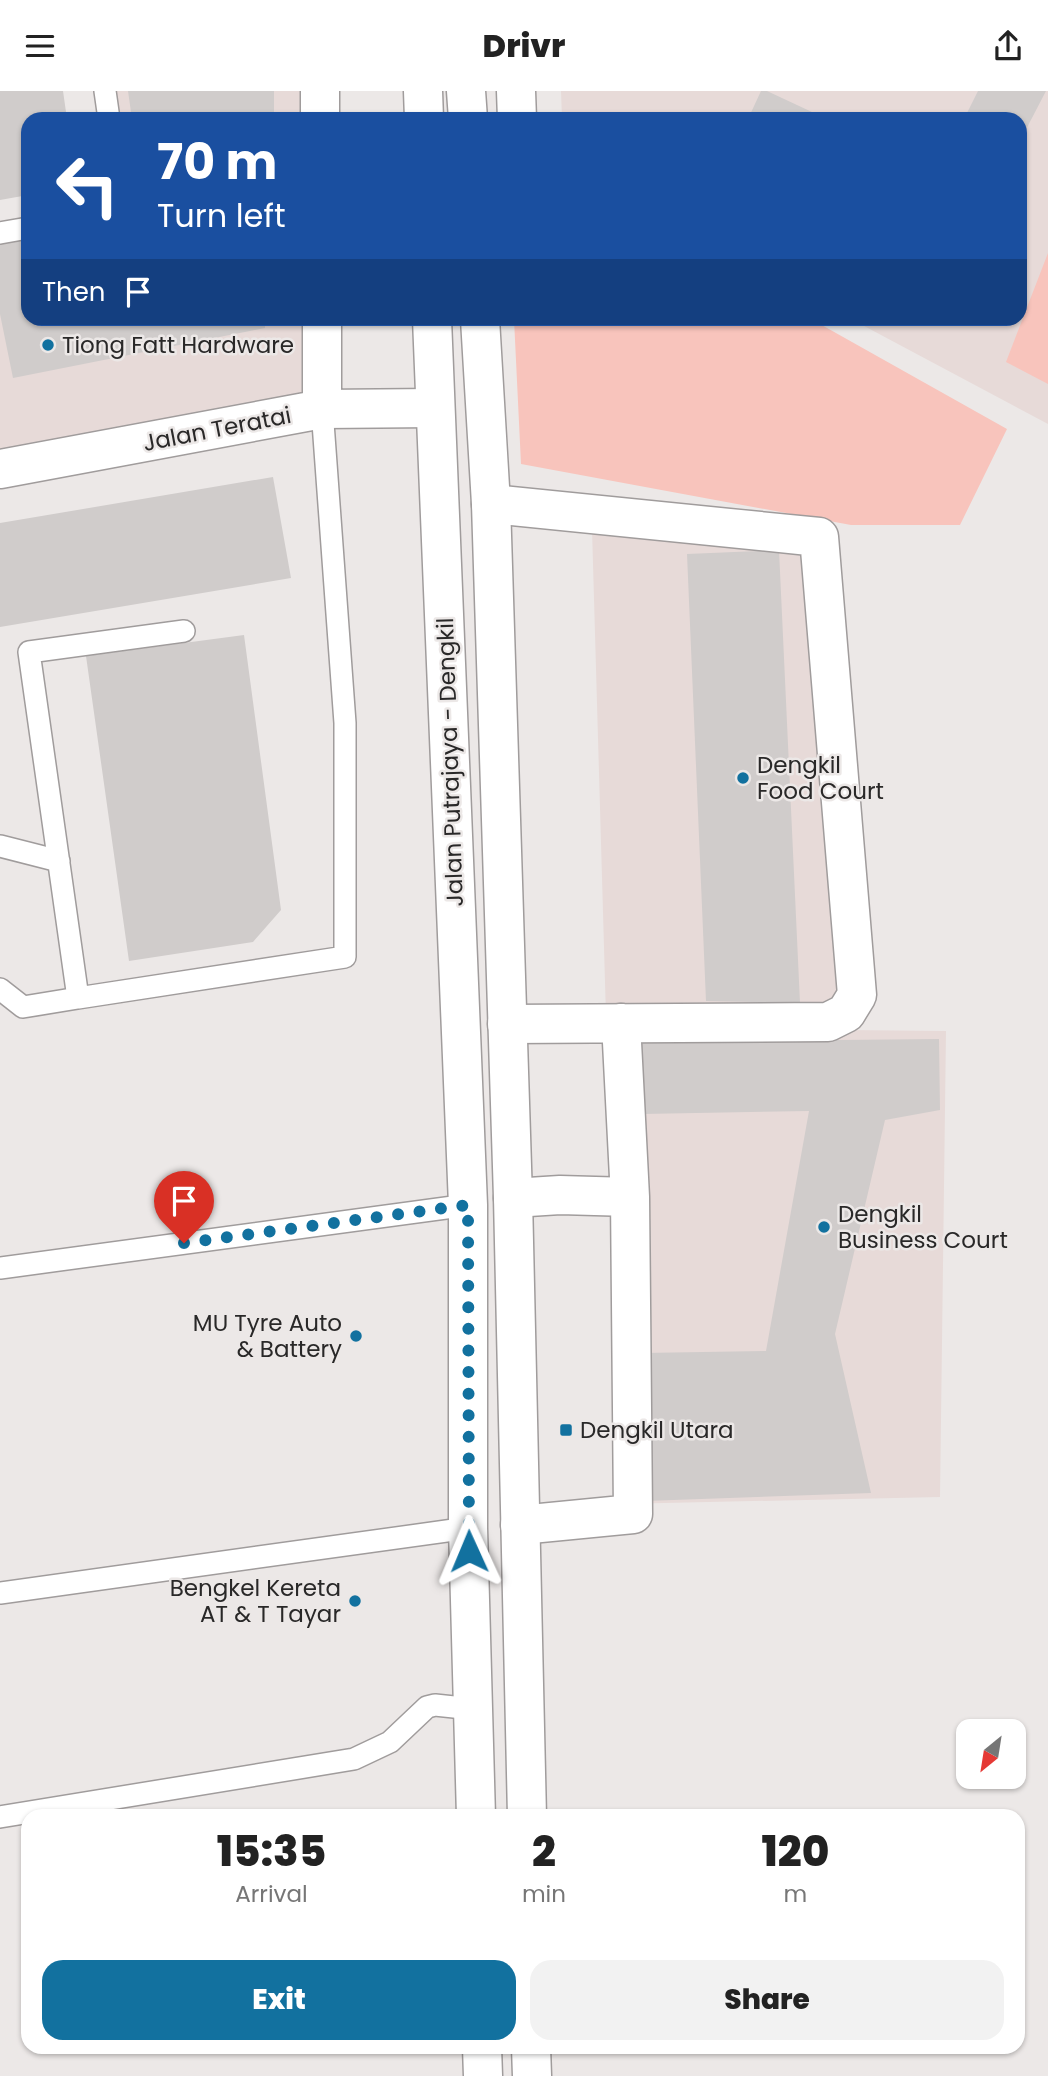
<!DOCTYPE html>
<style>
body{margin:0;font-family:Poppins,sans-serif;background:#f2f2f2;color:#222;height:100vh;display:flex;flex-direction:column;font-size:26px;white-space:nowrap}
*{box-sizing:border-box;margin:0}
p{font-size:23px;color:#767676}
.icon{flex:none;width:38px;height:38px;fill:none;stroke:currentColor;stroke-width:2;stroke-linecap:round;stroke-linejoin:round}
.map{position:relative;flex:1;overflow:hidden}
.side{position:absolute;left:21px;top:1718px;width:1004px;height:245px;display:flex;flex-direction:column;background:#fff;border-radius:21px;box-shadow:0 2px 5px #0004}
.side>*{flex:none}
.top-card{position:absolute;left:21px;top:21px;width:1006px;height:214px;border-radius:21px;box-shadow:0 2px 5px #0004;background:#1a4fa0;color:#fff;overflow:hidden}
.needle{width:46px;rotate:210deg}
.tools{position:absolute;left:956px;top:1628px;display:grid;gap:14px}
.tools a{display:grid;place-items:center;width:70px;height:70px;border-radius:14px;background:#fff;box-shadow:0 2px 5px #0004;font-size:35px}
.pin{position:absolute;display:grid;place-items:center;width:60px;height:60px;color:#fff;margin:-72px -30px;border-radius:50% 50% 50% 0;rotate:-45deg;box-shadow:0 0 7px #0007}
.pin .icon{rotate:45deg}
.me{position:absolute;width:77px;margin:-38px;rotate:359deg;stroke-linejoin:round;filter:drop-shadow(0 0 5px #0008)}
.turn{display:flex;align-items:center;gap:24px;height:147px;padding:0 21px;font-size:32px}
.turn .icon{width:91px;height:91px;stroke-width:2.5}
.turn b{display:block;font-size:49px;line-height:60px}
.then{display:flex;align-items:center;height:66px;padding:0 21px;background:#0003;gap:14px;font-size:26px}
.eta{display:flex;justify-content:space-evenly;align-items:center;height:119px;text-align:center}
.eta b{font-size:42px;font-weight:800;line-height:49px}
.button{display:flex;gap:14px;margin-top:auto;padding:14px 21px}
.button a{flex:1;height:80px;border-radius:21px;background:#12719f;color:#fff;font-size:28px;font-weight:800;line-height:80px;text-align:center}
.button a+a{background:#f2f2f2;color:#222}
header{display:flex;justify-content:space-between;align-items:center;height:91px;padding:0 21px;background:#fff;font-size:32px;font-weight:800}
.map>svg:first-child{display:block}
</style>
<header><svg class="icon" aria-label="menu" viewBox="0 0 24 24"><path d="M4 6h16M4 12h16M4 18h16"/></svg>Drivr<svg class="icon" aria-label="share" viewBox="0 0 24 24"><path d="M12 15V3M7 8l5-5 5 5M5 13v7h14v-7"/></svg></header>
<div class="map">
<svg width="1048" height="1985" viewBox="0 0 1048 1985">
<rect width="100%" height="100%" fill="#ece8e7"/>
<path fill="#e7dad8" d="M 114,0 L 306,0 L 306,28 L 118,28 Z
M 561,0 L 1048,0 L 1048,333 L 851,228 L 1020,228 L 1020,28 L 562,28 Z
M 0,150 L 28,228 L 306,228 L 306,309 L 0,364 Z
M 592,438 L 806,456 L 846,939 L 946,940 L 940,1406 L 620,1413 Z"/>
<path fill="#f8c4bc" d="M 1048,162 L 1048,293 L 1006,271 Z
M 514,228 L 811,228 L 1007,338 L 960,434 L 851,434 L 521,373 Z"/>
<path fill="#d0cccb" d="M 0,0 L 63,0 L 67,28 L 28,28 L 28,104 L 0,109 Z
M 128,0 L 274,0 L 274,28 L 132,28 Z
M 761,0 L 767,0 L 827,28 L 748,28 Z
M 978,0 L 1046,0 L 1020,50 L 1020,28 L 964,28 Z
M 28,147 L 28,228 L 265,228 L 265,237 L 13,287 L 0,223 L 0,152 Z
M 273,386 L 291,487 L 0,536 L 0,432 Z
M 779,459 L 800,912 L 706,910 L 687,463 Z
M 244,544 L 281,819 L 253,851 L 129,870 L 86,565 Z
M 939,948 L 940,1019 L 885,1029 L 835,1243 L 871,1402 L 645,1410 L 642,1262 L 766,1260 L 809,1020 L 642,1023 L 641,951 Z"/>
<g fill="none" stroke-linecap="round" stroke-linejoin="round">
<defs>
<path id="service" d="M 105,0 L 109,28
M 0,142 L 28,137
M 184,540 L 29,561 L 78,907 L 345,866 L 345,632 L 322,318
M 0,755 L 59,770
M 0,898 L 23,916 L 78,907
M 0,1177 L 468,1114
M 0,1502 L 468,1437
M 0,1726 L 354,1668 L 390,1651 L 427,1616 L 435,1614 L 473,1618"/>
<path id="minor" d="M 320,0 L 320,28
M 516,0 L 517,28
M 322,228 L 322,318
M 0,378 L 322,318 L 435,317
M 491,413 L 819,446 L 857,904 L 846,922 L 828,931 L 507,933
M 621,932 L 630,1106
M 513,1107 L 560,1104 L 630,1106 L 633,1423 L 520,1434"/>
<path id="secondary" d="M 423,0 L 424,28
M 466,0 L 468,28
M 432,228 L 468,1114 L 468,1437 L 476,1726
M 480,228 L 491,413 L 513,1107 L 527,1726
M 482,1956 L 483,1985
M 531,1956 L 532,1985"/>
</defs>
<use href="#service" stroke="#a09c9c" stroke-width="24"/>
<use href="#minor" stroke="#a09c9c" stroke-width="41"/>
<use href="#secondary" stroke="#a09c9c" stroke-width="41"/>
<use href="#service" stroke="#fff" stroke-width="21"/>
<use href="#minor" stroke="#fff" stroke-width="38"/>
<use href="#secondary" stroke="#fff" stroke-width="38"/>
</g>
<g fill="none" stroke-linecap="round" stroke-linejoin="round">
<path stroke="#12719f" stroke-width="12" stroke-dasharray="0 21.6" d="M 184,1152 L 468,1114 L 469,1460"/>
</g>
<g fill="#12719f" stroke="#ece8e7" stroke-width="2.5">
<circle cx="48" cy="254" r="7"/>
<circle cx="743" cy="687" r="7"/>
<circle cx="824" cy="1136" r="7"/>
<circle cx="356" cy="1245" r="7"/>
<rect x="559" y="1332" width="14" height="14" rx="3.5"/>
<circle cx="355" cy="1510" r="7"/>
</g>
<g text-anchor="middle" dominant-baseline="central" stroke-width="5" stroke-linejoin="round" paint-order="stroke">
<g font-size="23" fill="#292828" stroke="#ece8e7" text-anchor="start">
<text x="62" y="254">Tiong Fatt Hardware</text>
<text x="757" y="674">Dengkil<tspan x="757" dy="26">Food Court</tspan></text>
<text x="838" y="1123">Dengkil<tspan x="838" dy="26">Business Court</tspan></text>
<text x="342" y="1232" text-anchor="end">MU Tyre Auto<tspan x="342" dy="26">&amp; Battery</tspan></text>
<text x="580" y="1339">Dengkil Utara</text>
<text x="341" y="1497" text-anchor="end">Bengkel Kereta<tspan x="341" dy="26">AT &amp; T Tayar</tspan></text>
</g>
<g font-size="23" fill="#292828" stroke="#ece8e7">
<text transform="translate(217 338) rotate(-11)">Jalan Teratai</text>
<text transform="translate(450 671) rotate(-92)">Jalan Putrajaya - Dengkil</text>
</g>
</g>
</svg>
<div class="tools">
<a><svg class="needle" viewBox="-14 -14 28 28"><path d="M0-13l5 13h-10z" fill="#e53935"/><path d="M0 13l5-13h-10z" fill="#767676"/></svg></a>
</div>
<div class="pin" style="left:184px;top:1152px;background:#d93025"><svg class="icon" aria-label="arrive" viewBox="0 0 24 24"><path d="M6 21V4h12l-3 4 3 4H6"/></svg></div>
<svg class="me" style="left:469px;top:1460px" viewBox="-20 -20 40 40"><path d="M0-17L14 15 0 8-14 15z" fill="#12719f" stroke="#fff" stroke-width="4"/></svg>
<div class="top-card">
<div class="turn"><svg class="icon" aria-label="left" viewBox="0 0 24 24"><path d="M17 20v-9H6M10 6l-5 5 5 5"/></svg><div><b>70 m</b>Turn left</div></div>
<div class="then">Then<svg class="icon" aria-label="arrive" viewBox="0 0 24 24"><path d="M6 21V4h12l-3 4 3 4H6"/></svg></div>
</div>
<section class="side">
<div class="eta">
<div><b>15:35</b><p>Arrival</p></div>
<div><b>2</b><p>min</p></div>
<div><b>120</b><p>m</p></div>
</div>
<div class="button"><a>Exit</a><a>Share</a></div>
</section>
</div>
